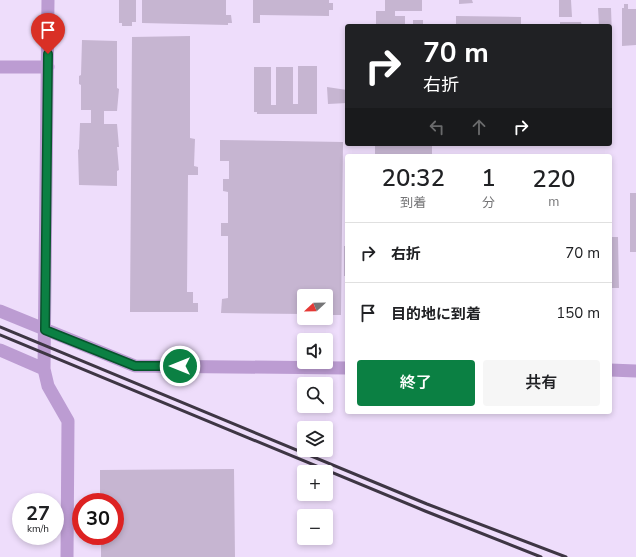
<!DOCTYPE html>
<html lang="ja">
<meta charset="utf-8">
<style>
body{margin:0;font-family:"Nunito Sans","Noto Sans JP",sans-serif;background:#f6f6f6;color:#202124;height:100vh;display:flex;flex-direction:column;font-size:15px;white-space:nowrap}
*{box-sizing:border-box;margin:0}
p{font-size:13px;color:#757577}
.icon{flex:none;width:22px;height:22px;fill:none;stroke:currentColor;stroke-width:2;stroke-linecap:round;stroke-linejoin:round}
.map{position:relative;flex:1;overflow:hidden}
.panel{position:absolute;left:345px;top:154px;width:267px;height:260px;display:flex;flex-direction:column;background:#fff;border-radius:4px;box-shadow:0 2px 6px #0003}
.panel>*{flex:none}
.hud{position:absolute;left:345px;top:24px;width:267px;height:122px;border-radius:4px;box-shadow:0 2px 6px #0003;background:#202124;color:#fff;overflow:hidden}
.needle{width:26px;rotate:248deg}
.fabs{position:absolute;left:297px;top:289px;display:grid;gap:8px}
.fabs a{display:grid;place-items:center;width:36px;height:36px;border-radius:4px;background:#fff;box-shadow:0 2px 6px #0003;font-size:20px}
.speed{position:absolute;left:12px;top:493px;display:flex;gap:8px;font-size:20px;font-weight:700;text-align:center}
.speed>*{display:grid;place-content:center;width:52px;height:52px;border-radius:50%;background:#fff;box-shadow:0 2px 6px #0003;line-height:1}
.speed small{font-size:10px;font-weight:400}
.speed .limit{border:6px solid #d22;background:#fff;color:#111}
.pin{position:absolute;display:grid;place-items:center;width:34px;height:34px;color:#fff;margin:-41px -17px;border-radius:50% 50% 50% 0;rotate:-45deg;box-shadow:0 0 4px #0007}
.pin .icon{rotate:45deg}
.me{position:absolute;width:44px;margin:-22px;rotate:270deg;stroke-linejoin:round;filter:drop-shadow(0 0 3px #0008)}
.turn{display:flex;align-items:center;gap:14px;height:84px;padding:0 12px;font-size:18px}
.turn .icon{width:52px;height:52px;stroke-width:2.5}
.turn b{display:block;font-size:28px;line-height:34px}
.lanes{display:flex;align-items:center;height:38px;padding:0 12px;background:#0003;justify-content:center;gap:20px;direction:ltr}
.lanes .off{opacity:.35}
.eta{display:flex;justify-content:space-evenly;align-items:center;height:68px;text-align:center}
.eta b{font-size:24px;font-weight:600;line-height:28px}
.primary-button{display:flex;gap:8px;margin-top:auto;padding:8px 12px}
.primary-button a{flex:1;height:46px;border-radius:4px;background:#0b8043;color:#fff;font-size:16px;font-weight:600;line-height:46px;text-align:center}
.primary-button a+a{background:#f6f6f6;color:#202124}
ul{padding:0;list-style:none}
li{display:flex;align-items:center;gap:12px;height:60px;padding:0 12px;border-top:1px solid #e0e0e0}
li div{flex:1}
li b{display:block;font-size:15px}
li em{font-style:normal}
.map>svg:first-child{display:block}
</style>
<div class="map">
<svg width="636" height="557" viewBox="0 0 636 557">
<rect width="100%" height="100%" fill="#eeddfb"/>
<path fill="#c6b5d1" d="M 119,0 L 136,0 L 136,22 L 132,22 L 132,26 L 122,26 L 122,23 L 119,23 Z
M 142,0 L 226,0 L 226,15 L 231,15 L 232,23 L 228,23 L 228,25 L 142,23 Z
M 253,0 L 329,0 L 329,3 L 333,3 L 333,10 L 329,10 L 329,16 L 260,15 L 260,23 L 253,23 Z
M 385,0 L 422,0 L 422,11 L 395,11 L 395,16 L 405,16 L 405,26 L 376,26 L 376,11 L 385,11 Z
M 459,0 L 472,0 L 473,3 L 459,4 Z
M 559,0 L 571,0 L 572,17 L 559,17 Z
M 624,4 L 628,4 L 628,9 L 636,9 L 636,45 L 622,46 L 622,8 L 624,8 Z
M 598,8 L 611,8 L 612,36 L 610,36 L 610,26 L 599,26 Z
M 456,16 L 521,17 L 521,26 L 456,26 Z
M 413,20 L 423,20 L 423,26 L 413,26 Z
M 560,22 L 581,22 L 582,26 L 560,26 Z
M 190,36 L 190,138 L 195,139 L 194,166 L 198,167 L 198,175 L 188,175 L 187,292 L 193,292 L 193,303 L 198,303 L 198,312 L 130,312 L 132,37 Z
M 82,40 L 117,41 L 117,88 L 119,89 L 117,111 L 104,111 L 104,124 L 117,124 L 119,147 L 117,147 L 119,170 L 117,171 L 117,186 L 79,185 L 78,150 L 79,149 L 80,123 L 91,123 L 91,110 L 81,110 L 81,85 L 79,84 L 79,76 L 81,75 Z
M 298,66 L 317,66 L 317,114 L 257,114 L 257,112 L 254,112 L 254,67 L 271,67 L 271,105 L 276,105 L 276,67 L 293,67 L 293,104 L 298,104 Z
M 327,87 L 347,90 L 347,103 L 328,104 Z
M 220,140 L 343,142 L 341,315 L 326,315 L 326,296 L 304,296 L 304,314 L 221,313 L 222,299 L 228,298 L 228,236 L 221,236 L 221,223 L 228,223 L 228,192 L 223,191 L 223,179 L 229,179 L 229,161 L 220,161 Z
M 375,144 L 432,144 L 432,156 L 375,156 Z
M 532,154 L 532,156 L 463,156 L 463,155 Z
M 630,193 L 636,193 L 636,252 L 630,252 Z
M 610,237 L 618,237 L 619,288 L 610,288 Z
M 344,246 L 347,246 L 347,276 L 344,276 Z
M 234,469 L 235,557 L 101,557 L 101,536 L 115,536 L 115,502 L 100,502 L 100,470 Z"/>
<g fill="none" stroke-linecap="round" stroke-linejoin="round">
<path stroke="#bc9cd2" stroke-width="13" d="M 48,0 L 44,369 L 48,386 L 68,421 L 67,557
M 0,67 L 48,67
M 0,311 L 135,366 L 347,368
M 0,350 L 44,369
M 610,370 L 636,371"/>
<path stroke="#3e3644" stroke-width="3" d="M 0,327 L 427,504 L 566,557
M 0,335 L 425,511 L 541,557"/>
</g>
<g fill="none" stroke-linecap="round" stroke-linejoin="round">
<defs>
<path id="route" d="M 48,54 L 45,330 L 135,366 L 180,366"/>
</defs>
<use href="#route" stroke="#07532c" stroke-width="10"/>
<use href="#route" stroke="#0b8043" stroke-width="7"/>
</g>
</svg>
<div class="fabs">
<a><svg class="needle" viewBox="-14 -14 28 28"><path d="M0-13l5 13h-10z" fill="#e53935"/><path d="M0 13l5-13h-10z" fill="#757577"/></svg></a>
<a><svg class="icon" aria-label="sound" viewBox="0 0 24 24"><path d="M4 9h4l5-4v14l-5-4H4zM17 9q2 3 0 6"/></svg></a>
<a><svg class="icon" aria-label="search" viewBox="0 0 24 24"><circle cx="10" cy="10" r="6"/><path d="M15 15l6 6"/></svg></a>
<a><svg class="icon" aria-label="layers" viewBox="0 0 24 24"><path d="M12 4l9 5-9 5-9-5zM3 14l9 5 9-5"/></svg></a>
<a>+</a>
<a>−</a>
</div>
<div class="speed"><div>27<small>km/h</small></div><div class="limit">30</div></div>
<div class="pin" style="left:48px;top:54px;background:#d93025"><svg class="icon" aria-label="arrive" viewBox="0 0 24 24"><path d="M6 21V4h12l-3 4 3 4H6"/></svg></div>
<svg class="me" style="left:180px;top:366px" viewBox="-20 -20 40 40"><circle r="17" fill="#0b8043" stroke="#fff" stroke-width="3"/><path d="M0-11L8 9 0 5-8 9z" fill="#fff"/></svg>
<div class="hud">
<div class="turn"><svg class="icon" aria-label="right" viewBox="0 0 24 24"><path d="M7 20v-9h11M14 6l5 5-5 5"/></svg><div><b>70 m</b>右折</div></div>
<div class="lanes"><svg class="icon off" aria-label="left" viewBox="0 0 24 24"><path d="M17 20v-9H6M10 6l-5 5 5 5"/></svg><svg class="icon off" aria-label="ahead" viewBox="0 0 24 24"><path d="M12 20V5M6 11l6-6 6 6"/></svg><svg class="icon" aria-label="right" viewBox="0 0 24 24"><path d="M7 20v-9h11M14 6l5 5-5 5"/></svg></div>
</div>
<section class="panel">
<div class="eta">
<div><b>20:32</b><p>到着</p></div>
<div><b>1</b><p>分</p></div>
<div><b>220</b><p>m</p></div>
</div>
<ul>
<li><svg class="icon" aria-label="right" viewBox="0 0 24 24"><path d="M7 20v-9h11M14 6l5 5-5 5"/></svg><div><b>右折</b></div><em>70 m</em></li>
<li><svg class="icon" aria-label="arrive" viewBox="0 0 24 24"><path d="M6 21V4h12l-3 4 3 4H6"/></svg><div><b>目的地に到着</b></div><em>150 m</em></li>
</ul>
<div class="primary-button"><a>終了</a><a>共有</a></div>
</section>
</div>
